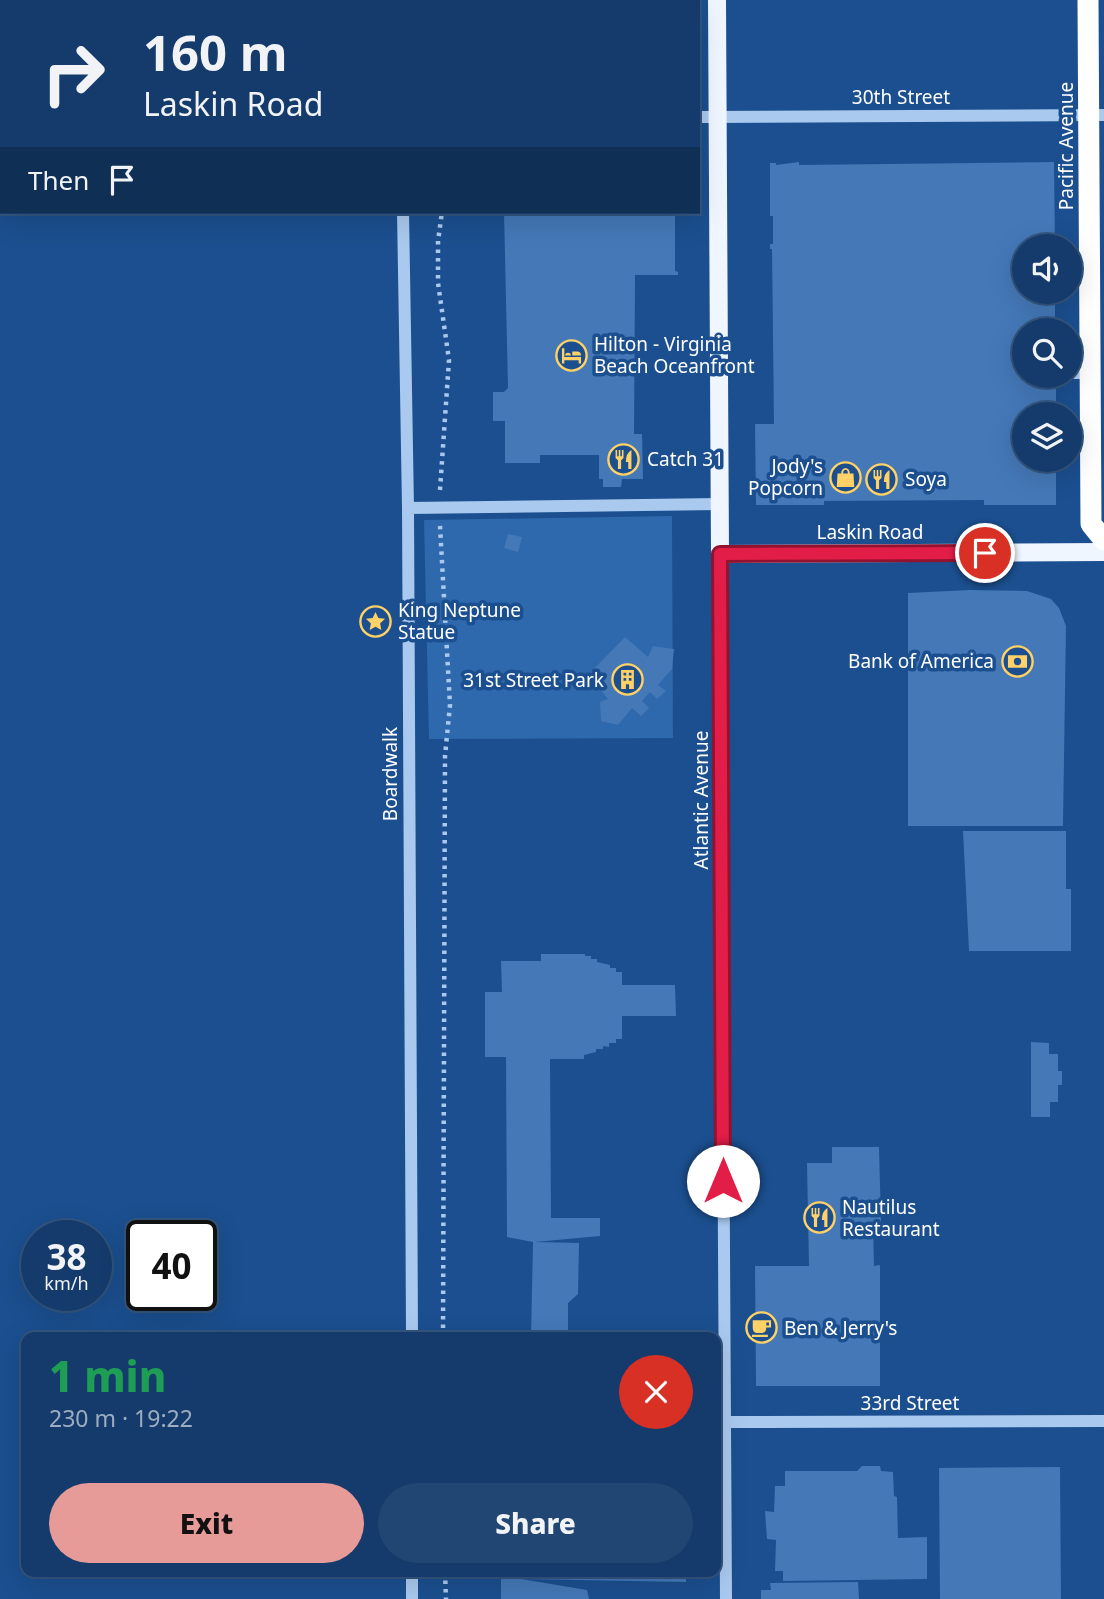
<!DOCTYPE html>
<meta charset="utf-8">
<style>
body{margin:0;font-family:"Noto Sans",sans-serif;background:#214673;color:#f1f3f6;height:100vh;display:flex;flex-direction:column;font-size:26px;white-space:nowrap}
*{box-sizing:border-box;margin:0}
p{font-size:23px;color:#9dadc1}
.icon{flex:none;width:38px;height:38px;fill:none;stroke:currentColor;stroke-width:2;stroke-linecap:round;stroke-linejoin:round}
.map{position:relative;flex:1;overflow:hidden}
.side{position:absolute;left:21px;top:1332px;width:700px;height:245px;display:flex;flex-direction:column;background:#143b6b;border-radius:14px;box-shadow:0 7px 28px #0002,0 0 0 2px #33557e}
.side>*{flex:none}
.top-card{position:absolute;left:0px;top:0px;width:700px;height:214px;box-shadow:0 7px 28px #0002,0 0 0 2px #33557e;background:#143b6b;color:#f1f3f6;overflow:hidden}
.tools{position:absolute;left:1012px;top:234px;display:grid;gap:14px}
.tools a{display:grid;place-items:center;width:70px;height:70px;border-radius:50%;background:#143b6b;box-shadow:0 7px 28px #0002,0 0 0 2px #33557e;font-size:35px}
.speed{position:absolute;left:21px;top:1220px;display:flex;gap:14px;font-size:35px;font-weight:700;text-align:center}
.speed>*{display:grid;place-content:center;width:91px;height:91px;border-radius:50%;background:#143b6b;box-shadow:0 7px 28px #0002,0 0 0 2px #33557e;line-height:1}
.speed small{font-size:18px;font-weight:400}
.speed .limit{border:4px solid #111;border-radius:10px;background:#fff;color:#111}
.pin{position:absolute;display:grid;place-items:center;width:60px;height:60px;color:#fff;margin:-30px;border:4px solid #fff;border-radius:50%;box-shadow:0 2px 7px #0007}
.me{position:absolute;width:77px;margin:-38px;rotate:0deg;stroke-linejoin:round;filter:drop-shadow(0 0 5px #0008)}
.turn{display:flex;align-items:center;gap:24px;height:147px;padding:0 28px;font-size:32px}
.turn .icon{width:91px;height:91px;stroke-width:2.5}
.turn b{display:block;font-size:49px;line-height:60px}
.then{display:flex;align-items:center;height:66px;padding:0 28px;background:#0003;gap:14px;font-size:26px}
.round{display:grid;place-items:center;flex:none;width:74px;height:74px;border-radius:37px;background:#214673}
.head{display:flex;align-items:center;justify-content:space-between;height:119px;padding:0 28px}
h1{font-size:42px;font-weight:800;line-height:52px;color:#1e9e55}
.button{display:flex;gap:14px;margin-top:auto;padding:14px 28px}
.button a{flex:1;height:80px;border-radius:42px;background:#e69b98;color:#111;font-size:28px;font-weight:800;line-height:80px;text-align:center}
.button a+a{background:#214673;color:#f1f3f6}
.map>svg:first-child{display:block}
</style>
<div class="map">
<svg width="1104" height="1599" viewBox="0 0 1104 1599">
<rect width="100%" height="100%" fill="#1b4f8f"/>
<path fill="#2e69ad" d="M 672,516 L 673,738 L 429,739 L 424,520 Z"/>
<path fill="#4478b7" d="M 799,162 L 799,165 L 1054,162 L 1055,247 L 1024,247 L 1024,292 L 1055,292 L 1055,331 L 1024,331 L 1024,376 L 1056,376 L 1056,415 L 1024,415 L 1024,460 L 1056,460 L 1056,505 L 984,505 L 984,500 L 824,501 L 824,505 L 756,505 L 755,424 L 774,424 L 772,249 L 770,249 L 770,244 L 773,244 L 773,216 L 770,216 L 770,163 L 776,163 L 776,165 Z
M 504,212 L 675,212 L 675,271 L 678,272 L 678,275 L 635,275 L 634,434 L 642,434 L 643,479 L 622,479 L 621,487 L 603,487 L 603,479 L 599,479 L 599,455 L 540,455 L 540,463 L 505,463 L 505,421 L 493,421 L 493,392 L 504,392 L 508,388 Z
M 508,534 L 522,537 L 518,552 L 504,548 Z
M 970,590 L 1027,591 L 1051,599 L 1059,608 L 1066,626 L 1063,826 L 908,826 L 908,593 Z
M 625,637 L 648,657 L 653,646 L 674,649 L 672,669 L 658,685 L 666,691 L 657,699 L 650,692 L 642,701 L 649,708 L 641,716 L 632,708 L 618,725 L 601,721 L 600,702 L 608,699 L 588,675 Z
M 963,831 L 1066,831 L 1066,889 L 1071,889 L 1071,951 L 969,951 Z
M 541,954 L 585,954 L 585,956 L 591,956 L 591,959 L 597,959 L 597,962 L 610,965 L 610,968 L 616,968 L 616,972 L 622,972 L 622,985 L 675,985 L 676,1016 L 622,1016 L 622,1039 L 616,1039 L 616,1043 L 609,1043 L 609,1047 L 603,1046 L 603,1049 L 596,1049 L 596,1052 L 584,1055 L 584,1059 L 550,1059 L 551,1218 L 600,1218 L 600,1236 L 535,1242 L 579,1243 L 578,1294 L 568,1303 L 568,1337 L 531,1337 L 533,1242 L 507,1237 L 506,1057 L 485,1057 L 485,992 L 502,992 L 501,961 L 541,961 Z
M 1031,1042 L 1049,1043 L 1049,1054 L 1058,1054 L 1058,1071 L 1062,1071 L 1062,1085 L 1058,1085 L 1058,1102 L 1050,1102 L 1050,1117 L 1031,1117 Z
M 832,1147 L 879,1147 L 881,1223 L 873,1223 L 874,1266 L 880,1265 L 880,1386 L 756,1386 L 755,1266 L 809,1266 L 807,1163 L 832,1163 Z
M 862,1466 L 880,1466 L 881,1471 L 893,1472 L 894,1496 L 897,1497 L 898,1538 L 927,1537 L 927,1579 L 783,1581 L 783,1571 L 775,1571 L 776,1540 L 767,1539 L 765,1511 L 774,1512 L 775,1486 L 785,1486 L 785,1471 L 857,1471 Z
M 1060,1467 L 1061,1599 L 940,1599 L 939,1468 Z
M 501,1572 L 686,1572 L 686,1582 L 521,1579 L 587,1590 L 589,1599 L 501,1599 Z
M 858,1582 L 859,1599 L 761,1599 L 761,1590 L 771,1590 L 770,1583 Z"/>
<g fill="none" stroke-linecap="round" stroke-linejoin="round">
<path stroke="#a9c9ee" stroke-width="4.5" stroke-dasharray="3.5 5" stroke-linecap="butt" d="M 428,0 L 428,2
M 440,490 L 449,360 L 438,283 L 438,241 L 442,212
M 440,526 L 450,705 L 445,756 L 443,1337
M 445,1572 L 446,1599"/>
<path stroke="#a9c9ee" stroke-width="12" d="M 398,0 L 398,2
M 698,117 L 1104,115
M 403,212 L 408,508 L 412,1337
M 1069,373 L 1090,373
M 408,508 L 720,504
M 720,554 L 726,1599
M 716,1422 L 1104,1421
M 412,1572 L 412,1599"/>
<path stroke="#f0f6ff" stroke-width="18" d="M 717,0 L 720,554 L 1104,552"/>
<path stroke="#fff" stroke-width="21" d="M 1088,0 L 1091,524 L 1104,540"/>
</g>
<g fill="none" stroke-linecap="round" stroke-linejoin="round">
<defs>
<path id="route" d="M 723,1181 L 720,554 L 985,553"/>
</defs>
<use href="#route" stroke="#92132f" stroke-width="18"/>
<use href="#route" stroke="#e11d48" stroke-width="12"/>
</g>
<defs>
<symbol id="hotel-ring" viewBox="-11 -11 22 22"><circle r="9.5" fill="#1b4f8f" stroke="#ffd166" stroke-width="1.5"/><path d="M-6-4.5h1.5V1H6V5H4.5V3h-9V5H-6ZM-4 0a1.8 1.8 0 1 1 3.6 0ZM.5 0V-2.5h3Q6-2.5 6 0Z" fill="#ffd166"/></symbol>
<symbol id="restaurant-ring" viewBox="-11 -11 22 22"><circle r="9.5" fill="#1b4f8f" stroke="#ffd166" stroke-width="1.5"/><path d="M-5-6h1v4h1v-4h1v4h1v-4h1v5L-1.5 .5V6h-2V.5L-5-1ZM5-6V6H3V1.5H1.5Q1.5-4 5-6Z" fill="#ffd166"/></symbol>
<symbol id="shop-ring" viewBox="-11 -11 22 22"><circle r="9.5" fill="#1b4f8f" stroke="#ffd166" stroke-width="1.5"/><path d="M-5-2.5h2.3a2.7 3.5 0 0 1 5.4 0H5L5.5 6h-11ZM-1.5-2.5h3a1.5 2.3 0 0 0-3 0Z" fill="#ffd166"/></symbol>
<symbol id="sight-ring" viewBox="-11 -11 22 22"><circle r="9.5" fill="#1b4f8f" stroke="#ffd166" stroke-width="1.5"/><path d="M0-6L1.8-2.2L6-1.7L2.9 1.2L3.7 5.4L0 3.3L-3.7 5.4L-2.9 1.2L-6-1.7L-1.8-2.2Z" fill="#ffd166"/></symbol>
<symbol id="bank-ring" viewBox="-11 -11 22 22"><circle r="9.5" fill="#1b4f8f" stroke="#ffd166" stroke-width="1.5"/><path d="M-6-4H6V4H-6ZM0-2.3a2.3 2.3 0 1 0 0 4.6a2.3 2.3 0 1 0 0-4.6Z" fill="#ffd166"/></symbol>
<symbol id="building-ring" viewBox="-11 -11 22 22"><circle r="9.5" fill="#1b4f8f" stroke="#ffd166" stroke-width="1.5"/><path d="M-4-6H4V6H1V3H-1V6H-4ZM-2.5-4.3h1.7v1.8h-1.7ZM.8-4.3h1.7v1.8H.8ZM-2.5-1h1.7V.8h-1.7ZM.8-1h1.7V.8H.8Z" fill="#ffd166"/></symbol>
<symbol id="cafe-ring" viewBox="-11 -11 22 22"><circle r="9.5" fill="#1b4f8f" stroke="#ffd166" stroke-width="1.5"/><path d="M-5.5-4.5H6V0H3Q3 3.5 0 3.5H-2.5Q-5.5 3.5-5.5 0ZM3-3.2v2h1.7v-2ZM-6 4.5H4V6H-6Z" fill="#ffd166"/></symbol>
</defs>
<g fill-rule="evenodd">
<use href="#hotel-ring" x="554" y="338" width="35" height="35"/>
<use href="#restaurant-ring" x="606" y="442" width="35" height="35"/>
<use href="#shop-ring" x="828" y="460" width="35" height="35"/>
<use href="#restaurant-ring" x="864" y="462" width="35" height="35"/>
<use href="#sight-ring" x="358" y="604" width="35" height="35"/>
<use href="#bank-ring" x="1000" y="644" width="35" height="35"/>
<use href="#building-ring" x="610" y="662" width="35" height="35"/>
<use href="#restaurant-ring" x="802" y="1200" width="35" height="35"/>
<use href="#cafe-ring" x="744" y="1310" width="35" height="35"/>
</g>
<g text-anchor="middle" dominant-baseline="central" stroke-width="7" stroke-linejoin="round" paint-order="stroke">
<g font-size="19" fill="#fff" stroke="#1b4f8f">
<text x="901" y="97">30th Street</text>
<text transform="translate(1066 146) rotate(-90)">Pacific Avenue</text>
<text x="870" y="532">Laskin Road</text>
<text transform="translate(390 774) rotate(-90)">Boardwalk</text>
<text transform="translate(701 800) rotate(-90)">Atlantic Avenue</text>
<text x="910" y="1403">33rd Street</text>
</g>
<g font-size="19" fill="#fff" stroke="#1b4f8f" text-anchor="start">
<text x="594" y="344">Hilton - Virginia<tspan x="594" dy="22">Beach Oceanfront</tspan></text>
<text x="647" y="459">Catch 31</text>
<text x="823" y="466" text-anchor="end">Jody's<tspan x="823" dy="22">Popcorn</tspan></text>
<text x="905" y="479">Soya</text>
<text x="398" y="610">King Neptune<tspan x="398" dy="22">Statue</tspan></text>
<text x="994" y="661" text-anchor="end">Bank of America</text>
<text x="604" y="680" text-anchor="end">31st Street Park</text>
<text x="842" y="1207">Nautilus<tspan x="842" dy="22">Restaurant</tspan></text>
<text x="784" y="1328">Ben &amp; Jerry's</text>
</g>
</g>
</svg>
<div class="tools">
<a><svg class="icon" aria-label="sound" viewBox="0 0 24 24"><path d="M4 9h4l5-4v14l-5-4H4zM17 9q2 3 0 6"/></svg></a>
<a><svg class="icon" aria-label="search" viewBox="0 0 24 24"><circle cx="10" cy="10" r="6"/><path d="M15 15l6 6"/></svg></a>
<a><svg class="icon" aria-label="layers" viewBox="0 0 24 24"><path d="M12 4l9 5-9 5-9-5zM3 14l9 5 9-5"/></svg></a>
</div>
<div class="speed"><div>38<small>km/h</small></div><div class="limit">40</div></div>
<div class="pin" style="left:985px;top:553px;background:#d93025"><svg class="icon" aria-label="arrive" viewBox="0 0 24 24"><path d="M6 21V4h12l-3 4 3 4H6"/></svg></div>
<svg class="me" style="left:723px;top:1181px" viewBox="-20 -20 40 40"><circle r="19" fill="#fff"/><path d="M0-13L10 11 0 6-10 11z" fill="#e11d48"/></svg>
<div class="top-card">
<div class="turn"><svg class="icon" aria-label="right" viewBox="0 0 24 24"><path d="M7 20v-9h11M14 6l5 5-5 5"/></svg><div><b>160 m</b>Laskin Road</div></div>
<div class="then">Then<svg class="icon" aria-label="arrive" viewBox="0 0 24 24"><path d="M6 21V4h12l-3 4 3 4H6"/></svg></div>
</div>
<section class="side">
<div class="head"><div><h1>1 min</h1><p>230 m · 19:22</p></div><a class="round" style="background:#d93025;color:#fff"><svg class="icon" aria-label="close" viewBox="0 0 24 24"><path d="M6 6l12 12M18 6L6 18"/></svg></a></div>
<div class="button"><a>Exit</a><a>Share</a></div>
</section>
</div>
